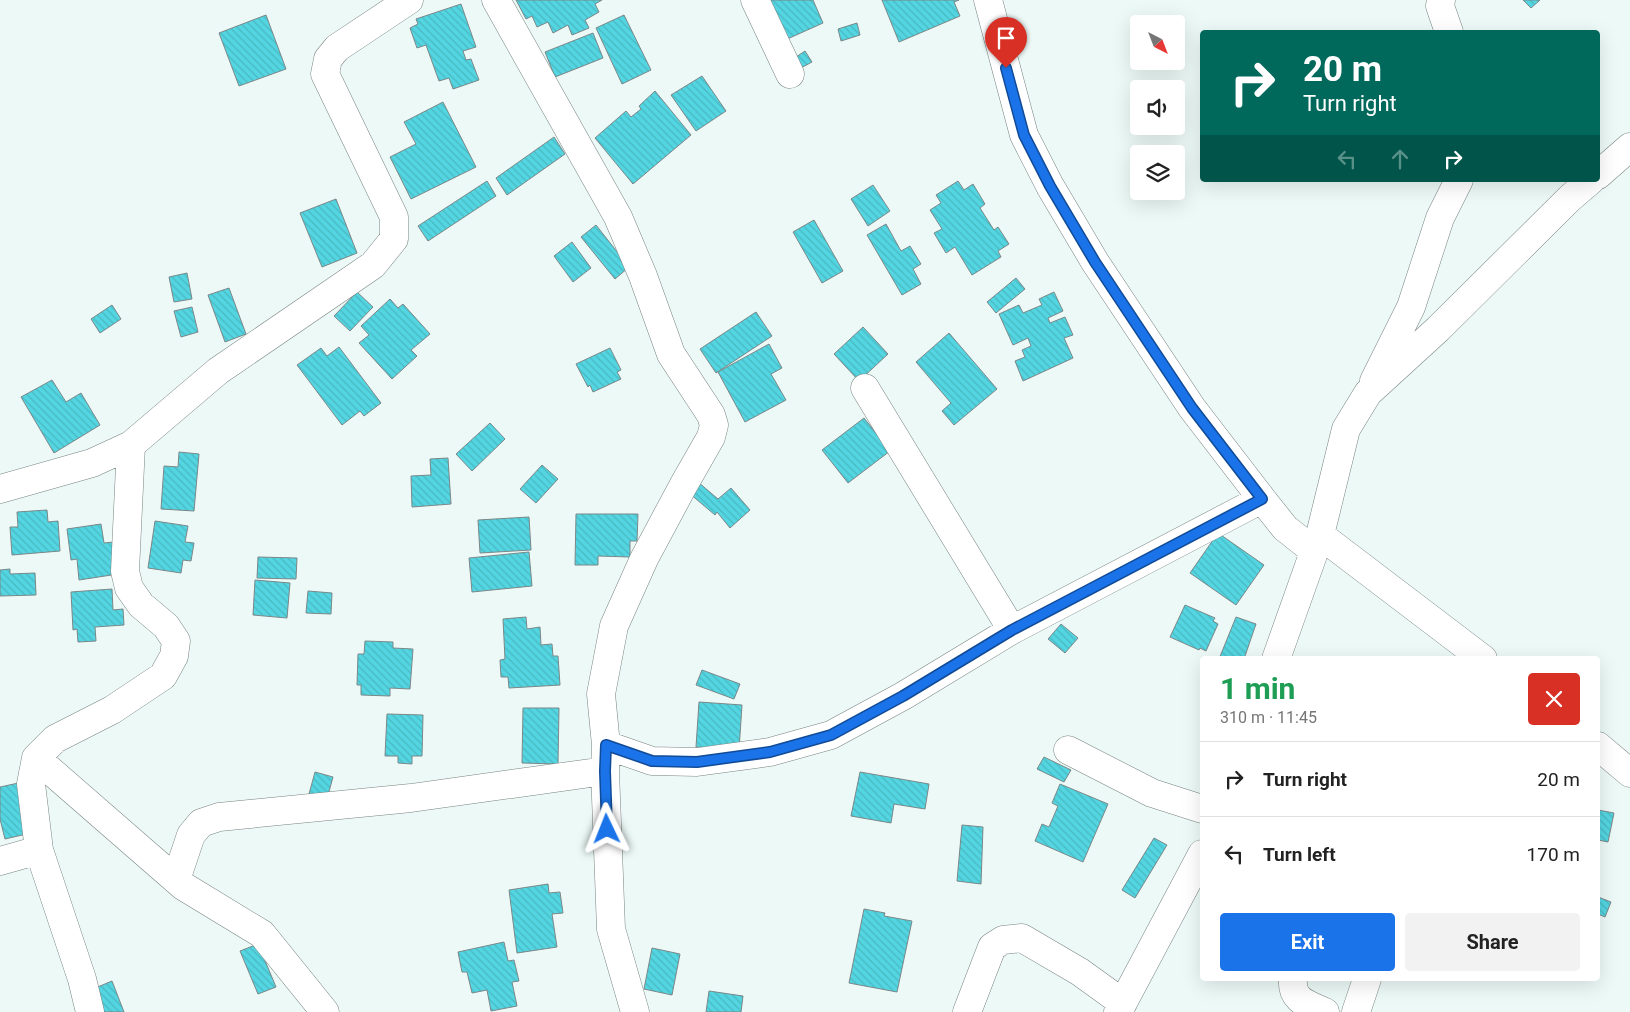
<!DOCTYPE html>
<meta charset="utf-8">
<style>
body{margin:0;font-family:Roboto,sans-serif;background:#f2f2f2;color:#222;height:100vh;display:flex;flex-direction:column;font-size:19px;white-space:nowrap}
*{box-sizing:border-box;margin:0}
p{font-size:16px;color:#767676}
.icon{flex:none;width:28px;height:28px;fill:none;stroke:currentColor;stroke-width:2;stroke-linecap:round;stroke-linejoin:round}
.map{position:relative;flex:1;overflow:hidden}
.details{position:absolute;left:1200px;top:656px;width:400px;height:325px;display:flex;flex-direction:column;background:#fff;border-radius:5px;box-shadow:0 5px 20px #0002}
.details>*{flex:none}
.banner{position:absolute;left:1200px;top:30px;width:400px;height:152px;border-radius:5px;box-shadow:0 5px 20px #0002;background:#00695c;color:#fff;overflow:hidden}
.needle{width:32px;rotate:138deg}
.fabs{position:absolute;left:1130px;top:15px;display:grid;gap:10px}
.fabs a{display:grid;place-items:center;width:55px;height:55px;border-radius:5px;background:#fff;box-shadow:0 5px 20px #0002;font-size:25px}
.pin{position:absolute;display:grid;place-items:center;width:42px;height:42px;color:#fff;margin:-51px -21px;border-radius:50% 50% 50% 0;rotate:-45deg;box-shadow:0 0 5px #0007}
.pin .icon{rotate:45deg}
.me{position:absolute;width:55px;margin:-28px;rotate:358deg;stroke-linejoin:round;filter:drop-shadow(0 0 4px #0008)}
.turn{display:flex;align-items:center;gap:18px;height:105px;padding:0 20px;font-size:22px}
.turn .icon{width:65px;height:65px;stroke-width:2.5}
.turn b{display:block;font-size:35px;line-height:42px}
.lanes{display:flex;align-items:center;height:48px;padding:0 20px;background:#0003;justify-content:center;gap:25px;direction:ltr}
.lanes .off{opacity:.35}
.round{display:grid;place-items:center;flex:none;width:52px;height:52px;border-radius:5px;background:#f2f2f2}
.overview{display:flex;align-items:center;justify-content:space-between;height:85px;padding:0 20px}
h1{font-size:30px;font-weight:700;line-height:38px;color:#1e9e55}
.cta{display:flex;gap:10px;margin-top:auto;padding:10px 20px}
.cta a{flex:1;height:58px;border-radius:5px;background:#1a73e8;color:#fff;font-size:20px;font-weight:700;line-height:58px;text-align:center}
.cta a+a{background:#f2f2f2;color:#222}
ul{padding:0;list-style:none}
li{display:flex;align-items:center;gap:15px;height:75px;padding:0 20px;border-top:1px solid #e0e0e0}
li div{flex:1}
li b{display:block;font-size:19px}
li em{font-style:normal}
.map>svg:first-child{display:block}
</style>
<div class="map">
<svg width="1630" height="1012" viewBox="0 0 1630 1012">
<defs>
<pattern id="building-back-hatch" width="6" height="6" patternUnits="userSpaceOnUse" patternTransform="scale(1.25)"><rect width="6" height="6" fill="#53d6e1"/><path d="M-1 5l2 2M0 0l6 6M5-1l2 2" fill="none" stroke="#49b8c2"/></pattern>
</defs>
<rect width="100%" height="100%" fill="#ecf9f6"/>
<path fill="url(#building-back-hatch)" stroke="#7b8788" d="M 516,0 L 602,0 L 595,4 L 599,12 L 585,20 L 589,28 L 572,35 L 568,25 L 553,33 L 548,22 L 537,27 L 532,16 L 526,19 Z
M 768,0 L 813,0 L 823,23 L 785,40 Z
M 882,0 L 959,0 L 954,2 L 960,16 L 899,42 Z
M 1523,0 L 1540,0 L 1531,8 Z
M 461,4 L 476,47 L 463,51 L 466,60 L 471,59 L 479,80 L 453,89 L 449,78 L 439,81 L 426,45 L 417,48 L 410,28 L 418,24 L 416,19 Z
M 266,15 L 286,69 L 239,86 L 219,33 Z
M 624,15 L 651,70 L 622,84 L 596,28 Z
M 857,23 L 860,35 L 841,41 L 838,29 Z
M 593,33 L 603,58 L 555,77 L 545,52 Z
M 805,51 L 812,62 L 799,69 L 793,59 Z
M 702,76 L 726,111 L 696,131 L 671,95 Z
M 655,91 L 691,135 L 633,184 L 595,138 L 626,111 L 631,117 L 641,109 L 639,106 Z
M 443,102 L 476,167 L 411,199 L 390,157 L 416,144 L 404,122 Z
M 554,137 L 565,154 L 507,195 L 496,178 Z
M 487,181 L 496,196 L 428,241 L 418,226 Z
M 958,181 L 964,190 L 973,184 L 985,204 L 980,208 L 994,230 L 998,227 L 1009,244 L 998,251 L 1001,257 L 972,275 L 955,247 L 946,253 L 934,233 L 942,229 L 930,210 L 941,203 L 936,195 Z
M 873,185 L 890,211 L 868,226 L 851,199 Z
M 336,199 L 357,253 L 322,267 L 300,213 Z
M 814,220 L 843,271 L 822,283 L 793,232 Z
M 886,224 L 901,251 L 910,246 L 921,264 L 913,269 L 921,284 L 902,295 L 867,235 Z
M 596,225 L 629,267 L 615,279 L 581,237 Z
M 572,242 L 591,268 L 573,282 L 554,256 Z
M 187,273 L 192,299 L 174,302 L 169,277 Z
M 1016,278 L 1025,289 L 996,313 L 987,302 Z
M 229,288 L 246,334 L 225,342 L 208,295 Z
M 357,292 L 373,307 L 350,331 L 334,316 Z
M 1054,292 L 1063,311 L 1048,318 L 1050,323 L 1065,317 L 1073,335 L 1064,338 L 1073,358 L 1023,381 L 1015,361 L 1025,357 L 1022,350 L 1031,346 L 1028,338 L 1013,345 L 999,314 L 1019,305 L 1023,313 L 1042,305 L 1039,299 Z
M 390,299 L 398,308 L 403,304 L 430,334 L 411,350 L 417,356 L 392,379 L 359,343 L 369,335 L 361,326 Z
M 112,305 L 121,319 L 100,333 L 91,319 Z
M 192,307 L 198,332 L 181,337 L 174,311 Z
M 756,312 L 772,336 L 716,373 L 700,349 Z
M 863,327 L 888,354 L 859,381 L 834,354 Z
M 949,333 L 997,389 L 954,425 L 942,411 L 951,403 L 916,362 Z
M 769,344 L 782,368 L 771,374 L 786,400 L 745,422 L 718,372 Z
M 339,347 L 381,403 L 364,416 L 360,411 L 342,425 L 297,365 L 321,348 L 327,356 Z
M 610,348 L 621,370 L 617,372 L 621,379 L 593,392 L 590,385 L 588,387 L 576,364 Z
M 52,380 L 66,402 L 81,393 L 100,425 L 54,453 L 21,397 Z
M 864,418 L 890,451 L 848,483 L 822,450 Z
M 490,423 L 505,439 L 472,471 L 456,454 Z
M 179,452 L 199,454 L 194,511 L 161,509 L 164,466 L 178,467 Z
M 448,458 L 451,504 L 412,507 L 411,476 L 431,475 L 430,459 Z
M 542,465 L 558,479 L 536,503 L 520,489 Z
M 698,482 L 718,499 L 731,488 L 750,510 L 730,528 L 717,512 L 715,515 L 689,493 Z
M 47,510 L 48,522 L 58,521 L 60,551 L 12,555 L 10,527 L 18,527 L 17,512 Z
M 576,514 L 638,514 L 637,541 L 630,541 L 630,557 L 598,556 L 598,565 L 575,565 Z
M 529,517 L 531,550 L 480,553 L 478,520 Z
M 155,521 L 188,526 L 185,542 L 194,543 L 191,561 L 183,560 L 181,573 L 148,568 Z
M 101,524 L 104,543 L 114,542 L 118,574 L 79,580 L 77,559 L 71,560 L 67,529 Z
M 1218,533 L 1264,565 L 1236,605 L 1190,573 Z
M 529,552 L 532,586 L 472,592 L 469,558 Z
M 258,557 L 297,558 L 296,579 L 257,578 Z
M 10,569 L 10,574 L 35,573 L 36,595 L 0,596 L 0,570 Z
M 255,580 L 290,583 L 287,618 L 253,615 Z
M 112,589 L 113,610 L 123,609 L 124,625 L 95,627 L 96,641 L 78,642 L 77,629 L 73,630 L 71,592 Z
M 308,591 L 332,593 L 331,614 L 306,613 Z
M 1185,605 L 1215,618 L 1213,621 L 1218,624 L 1206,651 L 1200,648 L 1199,650 L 1170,637 Z
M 526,617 L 527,629 L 540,627 L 541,645 L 552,644 L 553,656 L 558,656 L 560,685 L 509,688 L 508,677 L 501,677 L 500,660 L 505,659 L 503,619 Z
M 1236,617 L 1256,624 L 1244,659 L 1219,659 Z
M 1061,624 L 1078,638 L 1065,653 L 1048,639 Z
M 365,641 L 393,642 L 393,648 L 413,649 L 410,689 L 390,688 L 390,696 L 361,695 L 361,685 L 357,685 L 358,654 L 364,654 Z
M 702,670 L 740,684 L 734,699 L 696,685 Z
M 699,702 L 742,705 L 739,750 L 696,747 Z
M 523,708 L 559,708 L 558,764 L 522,763 Z
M 387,714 L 423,715 L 422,756 L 412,756 L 412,764 L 398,763 L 398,756 L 385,756 Z
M 1044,757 L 1071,770 L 1064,782 L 1037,769 Z
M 315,772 L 333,777 L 327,799 L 309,794 Z
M 860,772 L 929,784 L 925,809 L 894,804 L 891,823 L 851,816 Z
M 23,782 L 35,832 L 5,839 L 0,819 L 0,787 Z
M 1060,784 L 1108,804 L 1083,862 L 1035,841 L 1042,824 L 1049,827 L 1058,806 L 1052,803 Z
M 1598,810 L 1614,813 L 1608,842 L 1598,840 Z
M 962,825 L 983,827 L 981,884 L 957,881 Z
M 1154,838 L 1167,845 L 1135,898 L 1122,890 Z
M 548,884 L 549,893 L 560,892 L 563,913 L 552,914 L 557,947 L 517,953 L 509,890 Z
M 1598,897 L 1611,902 L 1605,917 L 1598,914 Z
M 864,909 L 885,913 L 884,916 L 912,921 L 897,992 L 849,983 Z
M 504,942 L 508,961 L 514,960 L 519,981 L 512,982 L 517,1006 L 491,1011 L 487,990 L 472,993 L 467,972 L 462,972 L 458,952 Z
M 258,944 L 276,987 L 258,994 L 240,951 Z
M 652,948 L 680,954 L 672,995 L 644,989 Z
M 112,981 L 124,1012 L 102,1012 L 93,989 Z
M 709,991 L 743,996 L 741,1012 L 706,1012 Z"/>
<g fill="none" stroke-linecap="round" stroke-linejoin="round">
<defs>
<path id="minor" d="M 496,0 L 618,217 L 643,276 L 671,354 L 711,415 L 714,425 L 711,437 L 683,486 L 644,559 L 614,626 L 601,694 L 606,745 L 605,771 L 611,929 L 635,1012
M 755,0 L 790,74
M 988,0 L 1024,135 L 1050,186 L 1095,262 L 1192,408 L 1262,499 L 1285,528 L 1314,551
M 1441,0 L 1440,6 L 1449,32
M 1598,175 L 1630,147
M 1374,381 L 1411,307 L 1440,218 L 1459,180
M 865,388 L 1012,630
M 0,489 L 92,463 L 131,445 L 218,371 L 373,265 L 394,239 L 394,217 L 325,74 L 328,59 L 337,48 L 409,0
M 1320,535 L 1483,659
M 1276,659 L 1320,535 L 1346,429 L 1368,393 L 1438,329 L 1570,198 L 1591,180
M 606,745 L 652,761 L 697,762 L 770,752 L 831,735 L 903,696 L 1012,630 L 1262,499
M 1598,746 L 1630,773
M 1068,750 L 1152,793 L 1202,809
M 36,758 L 183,886 L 262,934 L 325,1012
M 0,861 L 39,850
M 176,880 L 191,835 L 201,823 L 219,817 L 411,798 L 605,771
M 1293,979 C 1291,1001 1308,1004 1325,1012
M 90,1012 L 82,979 L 39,850 L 31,784 L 36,758 L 55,739 L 112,710 L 163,676 L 174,656 L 176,641 L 166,626 L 141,605 L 129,588 L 125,571 L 131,445
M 967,1012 L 992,947 L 1003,940 L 1022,938 L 1080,972 L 1123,1003
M 1118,1012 L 1202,854
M 1356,1012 L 1367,979"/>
</defs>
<use href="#minor" stroke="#788482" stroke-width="29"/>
<use href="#minor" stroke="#fff" stroke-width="28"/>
</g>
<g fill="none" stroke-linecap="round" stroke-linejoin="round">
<defs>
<path id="route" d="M 607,829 L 605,771 L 606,745 L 652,761 L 697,762 L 770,752 L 831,735 L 903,696 L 1012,630 L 1262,499 L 1192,408 L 1095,262 L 1050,186 L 1024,135 L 1006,68"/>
</defs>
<use href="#route" stroke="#114b97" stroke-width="12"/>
<use href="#route" stroke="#1a73e8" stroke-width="9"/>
</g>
</svg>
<div class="fabs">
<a><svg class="needle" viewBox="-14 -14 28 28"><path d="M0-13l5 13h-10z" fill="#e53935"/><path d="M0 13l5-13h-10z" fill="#767676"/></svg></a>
<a><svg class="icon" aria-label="sound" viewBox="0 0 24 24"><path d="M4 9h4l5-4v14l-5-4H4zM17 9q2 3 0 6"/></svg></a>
<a><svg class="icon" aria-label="layers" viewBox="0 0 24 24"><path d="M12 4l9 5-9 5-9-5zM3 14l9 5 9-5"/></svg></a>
</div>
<div class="pin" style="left:1006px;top:68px;background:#d93025"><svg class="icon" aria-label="arrive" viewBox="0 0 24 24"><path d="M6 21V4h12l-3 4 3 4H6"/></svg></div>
<svg class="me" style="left:607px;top:829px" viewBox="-20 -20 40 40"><path d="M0-17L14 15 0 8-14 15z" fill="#1a73e8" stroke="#fff" stroke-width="4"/></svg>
<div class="banner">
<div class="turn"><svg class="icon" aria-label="right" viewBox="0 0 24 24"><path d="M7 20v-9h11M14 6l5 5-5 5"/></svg><div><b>20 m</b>Turn right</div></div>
<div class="lanes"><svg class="icon off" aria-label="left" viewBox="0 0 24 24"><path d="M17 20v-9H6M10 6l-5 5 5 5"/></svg><svg class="icon off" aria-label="ahead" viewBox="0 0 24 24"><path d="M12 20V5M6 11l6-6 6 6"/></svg><svg class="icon" aria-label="right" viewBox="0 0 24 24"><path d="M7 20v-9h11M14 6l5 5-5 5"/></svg></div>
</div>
<section class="details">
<div class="overview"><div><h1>1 min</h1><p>310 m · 11:45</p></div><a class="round" style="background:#d93025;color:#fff"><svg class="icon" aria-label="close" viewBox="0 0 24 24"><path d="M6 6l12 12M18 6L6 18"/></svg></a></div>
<ul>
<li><svg class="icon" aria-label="right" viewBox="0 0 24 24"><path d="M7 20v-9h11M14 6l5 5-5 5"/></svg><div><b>Turn right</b></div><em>20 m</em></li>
<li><svg class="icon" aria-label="left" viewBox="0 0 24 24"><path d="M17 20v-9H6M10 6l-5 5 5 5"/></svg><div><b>Turn left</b></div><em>170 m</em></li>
</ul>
<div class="cta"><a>Exit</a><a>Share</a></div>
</section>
</div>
